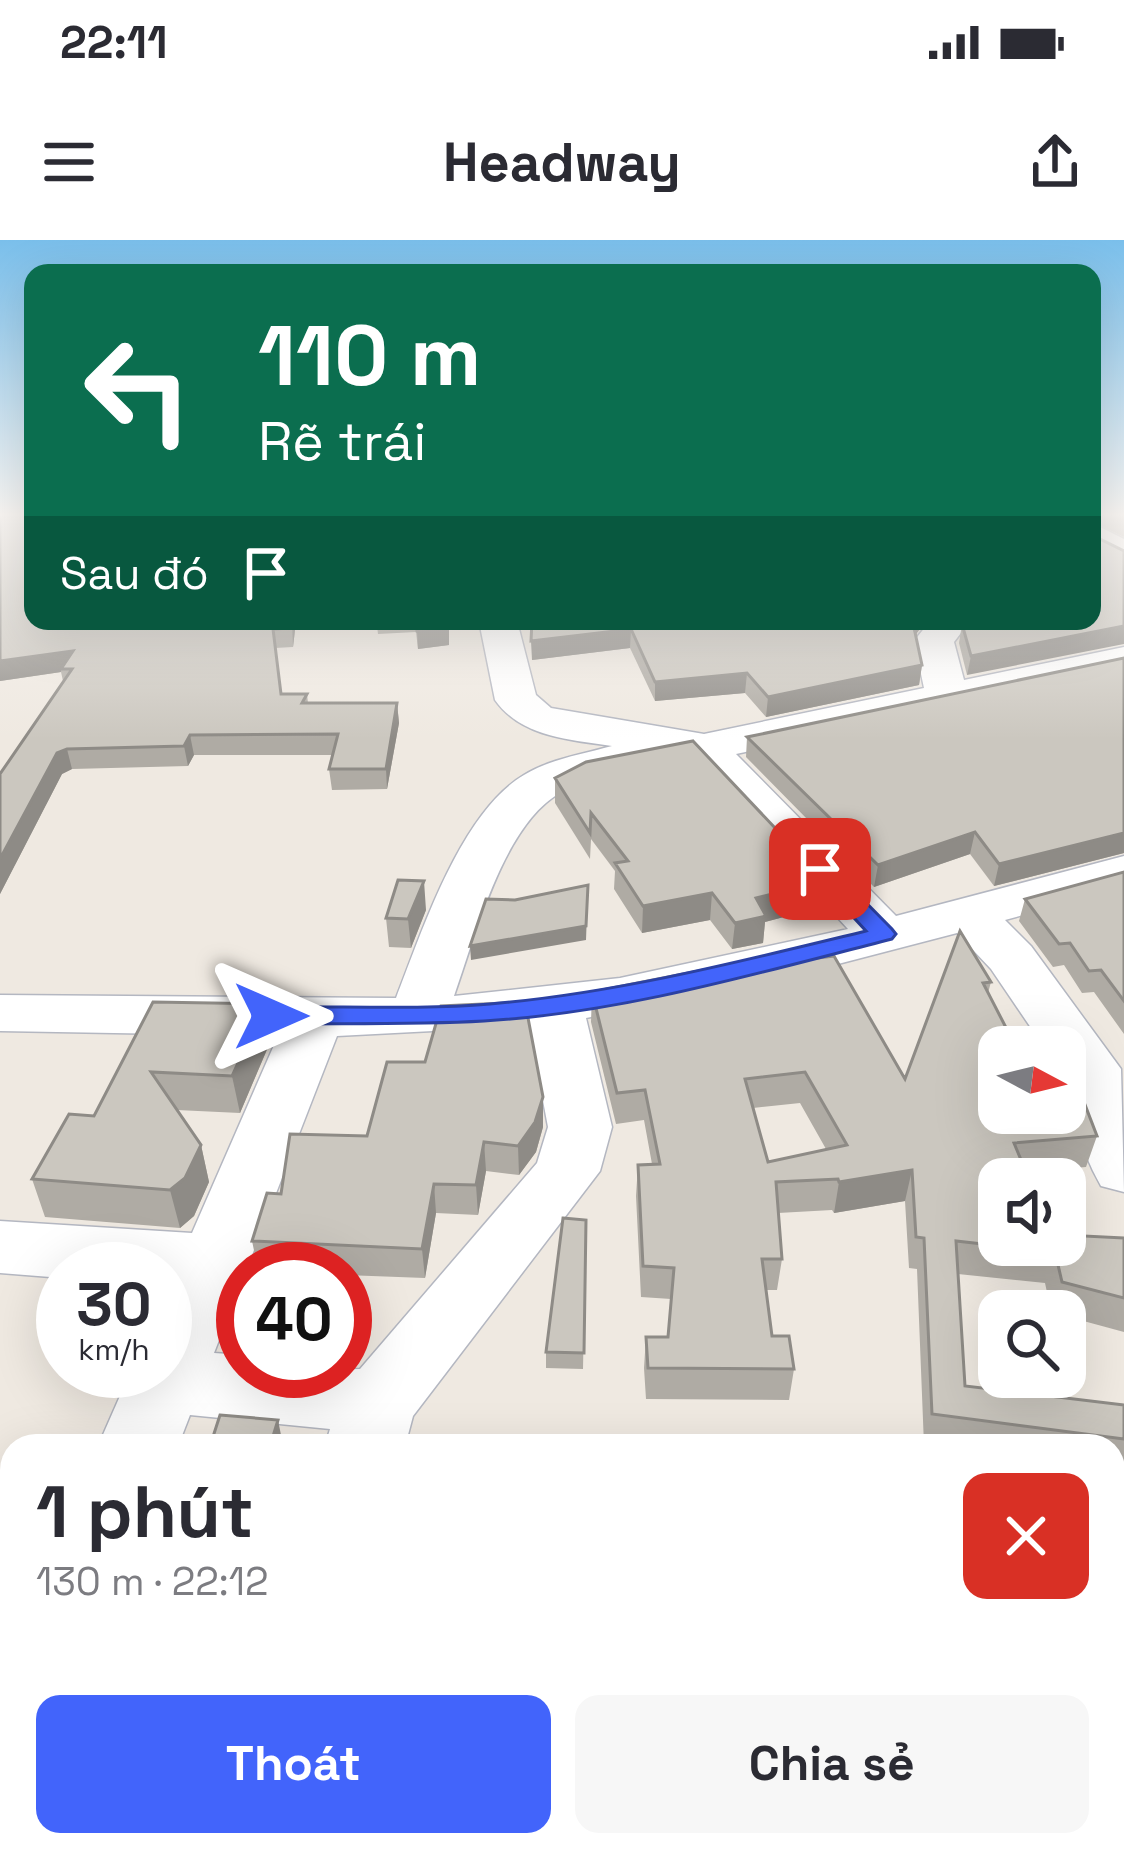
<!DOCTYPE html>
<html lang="vi">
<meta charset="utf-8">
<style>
body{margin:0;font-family:"Space Grotesk",sans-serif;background:#f7f7f7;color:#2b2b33;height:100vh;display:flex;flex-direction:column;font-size:45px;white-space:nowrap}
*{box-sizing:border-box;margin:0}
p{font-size:39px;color:#7c7c81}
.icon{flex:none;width:66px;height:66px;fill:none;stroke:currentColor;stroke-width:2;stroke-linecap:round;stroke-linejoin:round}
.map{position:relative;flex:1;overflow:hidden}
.details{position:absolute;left:0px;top:1194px;width:1125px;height:423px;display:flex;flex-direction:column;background:#fff;border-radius:36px 36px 0 0;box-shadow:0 12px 48px #0002}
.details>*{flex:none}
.banner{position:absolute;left:24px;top:24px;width:1077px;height:366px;border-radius:24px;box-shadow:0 12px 48px #0002;background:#0b6e4f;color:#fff;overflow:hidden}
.needle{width:78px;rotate:97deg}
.fabs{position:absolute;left:978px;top:786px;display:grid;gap:24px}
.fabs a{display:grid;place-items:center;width:108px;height:108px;border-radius:24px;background:#fff;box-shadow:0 12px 48px #0002;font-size:60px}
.speed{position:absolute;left:36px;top:1002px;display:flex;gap:24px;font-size:60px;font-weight:700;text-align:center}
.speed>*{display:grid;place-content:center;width:156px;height:156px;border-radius:50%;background:#fff;box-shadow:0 12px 48px #0002;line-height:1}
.speed small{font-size:30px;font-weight:400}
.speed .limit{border:18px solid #d22;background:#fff;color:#111}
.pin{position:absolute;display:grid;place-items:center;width:102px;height:102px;color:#fff;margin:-51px;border-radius:24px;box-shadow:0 6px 18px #0006}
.me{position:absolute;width:132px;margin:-66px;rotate:90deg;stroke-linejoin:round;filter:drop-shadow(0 0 9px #0008)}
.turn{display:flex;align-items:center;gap:42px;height:252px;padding:0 36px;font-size:54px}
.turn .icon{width:156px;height:156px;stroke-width:2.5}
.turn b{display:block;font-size:84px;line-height:102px}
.then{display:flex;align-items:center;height:114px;padding:0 36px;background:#0003;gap:24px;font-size:45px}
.round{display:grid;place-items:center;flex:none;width:126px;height:126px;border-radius:24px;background:#f7f7f7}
.headline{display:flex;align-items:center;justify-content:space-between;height:204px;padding:0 36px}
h1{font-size:72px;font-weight:800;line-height:90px}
.primary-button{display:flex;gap:24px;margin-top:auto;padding:24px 36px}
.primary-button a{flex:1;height:138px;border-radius:24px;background:#4264fb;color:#fff;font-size:48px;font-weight:800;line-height:138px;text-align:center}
.primary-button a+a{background:#f7f7f7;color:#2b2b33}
.status{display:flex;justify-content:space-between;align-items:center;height:84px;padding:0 60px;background:#fff;direction:ltr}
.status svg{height:33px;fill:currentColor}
header{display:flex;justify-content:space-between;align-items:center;height:156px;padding:0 36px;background:#fff;font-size:54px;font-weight:800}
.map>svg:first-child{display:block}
</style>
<div class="status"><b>22:11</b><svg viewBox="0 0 49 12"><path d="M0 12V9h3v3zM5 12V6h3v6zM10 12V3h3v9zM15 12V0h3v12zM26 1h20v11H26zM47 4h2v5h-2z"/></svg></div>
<header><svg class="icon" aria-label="menu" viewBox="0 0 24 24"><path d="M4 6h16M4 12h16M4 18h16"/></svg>Headway<svg class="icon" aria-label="share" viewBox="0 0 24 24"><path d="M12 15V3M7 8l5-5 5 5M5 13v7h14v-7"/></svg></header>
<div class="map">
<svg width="1124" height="1615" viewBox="0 0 1124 1615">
<rect width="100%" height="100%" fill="#efe9e1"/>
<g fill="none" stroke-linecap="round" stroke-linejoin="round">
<defs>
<path id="minor" d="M 1092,283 L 1124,299 L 1124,326 L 1092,309 Z
M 479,381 L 517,381 L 536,455 L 551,468 L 704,494 L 924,448 L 914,401 L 930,381 L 970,381 L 954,402 L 964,440 L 1124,407 L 1124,431 L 736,514 L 896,676 L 1124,616 L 1124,647 L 1005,680 L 1031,706 L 1121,829 L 1124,952 L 1101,946 C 1077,904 1065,854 1065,807 L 1044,807 L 991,729 L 957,693 L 765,743 L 586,778 L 612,887 L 600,931 L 413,1176 L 405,1206 L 325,1206 L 330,1189 L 190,1175 L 178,1206 L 98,1206 L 131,1131 L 165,1131 L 169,1045 L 165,1044 L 165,1029 L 63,1029 L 63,1038 L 0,1033 L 0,981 L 192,993 L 278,796 L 0,791 L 0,755 L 396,758 C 422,692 460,573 524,535 C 550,519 583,514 612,506 C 570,500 521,497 495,460 ZM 653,513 L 690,518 L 848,689 L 620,738 L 454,756 C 475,697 503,585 560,553 C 587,538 619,533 648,525 ZM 529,786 L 548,887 L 537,923 L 360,1129 L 243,1131 L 243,1115 L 214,1113 L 337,796 Z
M 0,1356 L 12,1357 L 12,1443 L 0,1442 Z
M 12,1461 L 12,1581 L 0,1586 L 0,1466 Z
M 203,1605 L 303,1605 L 301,1615 L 201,1615 Z"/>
</defs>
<use href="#minor" stroke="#b4b7c1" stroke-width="3"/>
<use href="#minor" fill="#fff" fill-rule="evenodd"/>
</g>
<path fill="#afaba4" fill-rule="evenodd" d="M 0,273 L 33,381 L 449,381 L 449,405 L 418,409 L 416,392 L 378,394 L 377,386 L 295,390 L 293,407 L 275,408 L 281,454 L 307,454 L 308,463 L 397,463 L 399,483 L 387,549 L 332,550 L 329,529 L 333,515 L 194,515 L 188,526 L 72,529 L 62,534 L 0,654 L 0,534 L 63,441 L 61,432 L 0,441 Z
M 1092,273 L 1124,273 L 1124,297 L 1093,282 L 967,435 L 959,403 L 962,384 Z
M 532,381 L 926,381 L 915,395 L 922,425 L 919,445 L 766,477 L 745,453 L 655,461 L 630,408 L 532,420 Z
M 1124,418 L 1124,613 L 994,646 L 970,614 L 874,647 L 746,517 L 747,497 Z
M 555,538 L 821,667 L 765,682 L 763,703 L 732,709 L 710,680 L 642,693 L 614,649 L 615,631 L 591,599 L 590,619 L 555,563 Z
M 1124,632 L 1124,794 L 1094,752 L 1082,753 L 1064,725 L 1053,727 L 1019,681 L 1025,659 Z
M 426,670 L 411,708 L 389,707 L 386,678 Z
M 960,691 L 991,742 L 988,753 L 1016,807 L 1079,849 L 1097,896 L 1086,927 L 1026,932 L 999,1005 L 1124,998 L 1124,1092 L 1065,1076 L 1065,1071 L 1051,1071 L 1045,1043 L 958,1034 L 965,1146 L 1124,1165 L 1124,1232 L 1113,1230 L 1113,1206 L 924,1205 L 917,1029 L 909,1028 L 905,961 L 834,973 L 832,970 L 778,973 L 782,1019 L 777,1050 L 766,1050 L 772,1096 L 794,1129 L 789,1160 L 646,1159 L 644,1128 L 646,1097 L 668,1097 L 671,1059 L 641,1057 L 636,956 L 638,925 L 652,924 L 644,880 L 616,884 L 591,782 L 592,752 L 794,721 L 905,839 ZM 800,863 L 826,909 L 768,922 L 753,868 Z
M 153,762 L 265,764 L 271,800 L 240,873 L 177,870 L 201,905 L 209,942 L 194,976 L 180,988 L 45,977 L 32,939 L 94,876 Z
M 543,887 L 536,912 L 519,935 L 486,931 L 478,975 L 436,973 L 425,1038 L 345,1035 L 345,1029 L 258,1029 L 252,1001 L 281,954 L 367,896 Z
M 586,980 L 583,1129 L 546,1128 L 546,1112 Z
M 1113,1275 L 1124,1277 L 1124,1327 L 1113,1325 Z
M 1113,1496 L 1124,1497 L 1124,1567 L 1113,1566 Z"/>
<path fill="#8e8b86" d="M 292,381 L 294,381 L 295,390 L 293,407 Z
M 449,381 L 449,405 L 418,409 L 417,391 Z
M 915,381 L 926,381 L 910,402 L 913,383 Z
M 1124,386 L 1124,404 L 967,435 L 971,416 Z
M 631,389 L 630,408 L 532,420 L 531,401 Z
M 73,411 L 61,429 L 61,432 L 0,441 L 0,421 Z
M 922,425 L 919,445 L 766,477 L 768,457 Z
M 747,433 L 745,453 L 655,461 L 655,442 Z
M 397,463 L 399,483 L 387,549 L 386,529 Z
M 190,495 L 194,515 L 188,526 L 184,506 Z
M 67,509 L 72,529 L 62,534 L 0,654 L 0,619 L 57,513 Z
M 975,592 L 970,614 L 874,647 L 878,625 Z
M 1124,593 L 1124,613 L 994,646 L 999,624 Z
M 424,641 L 426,670 L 411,708 L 408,679 Z
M 825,641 L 821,667 L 765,682 L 763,703 L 732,709 L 735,683 L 756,658 Z
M 588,645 L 586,700 L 471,720 L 470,706 Z
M 712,653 L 710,680 L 642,693 L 643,666 Z
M 265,764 L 271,800 L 240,873 L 232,836 Z
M 543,857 L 543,887 L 536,912 L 519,935 L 518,906 Z
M 484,902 L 486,931 L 478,975 L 476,945 Z
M 201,905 L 209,942 L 194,976 L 180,988 L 170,950 Z
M 912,930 L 905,961 L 834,973 L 839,942 Z
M 434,944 L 436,973 L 425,1038 L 422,1009 Z
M 278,1180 L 281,1195 L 278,1206 L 270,1206 Z"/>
<path fill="#cbc7bf" stroke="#8e8b86" stroke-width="3" fill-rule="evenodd" d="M 0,273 L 33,273 L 33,381 L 292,381 L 291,388 L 273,389 L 281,454 L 307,454 L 302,463 L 397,463 L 386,529 L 329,529 L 338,494 L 190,495 L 184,506 L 67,509 L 57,513 L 0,619 L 0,534 L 72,429 L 61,429 L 73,411 L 0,421 Z
M 1092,273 L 1094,296 L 1124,311 L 1124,386 L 971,416 L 962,384 L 964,381 L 1092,381 Z
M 415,381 L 448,381 L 448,386 L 417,391 Z
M 532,381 L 915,381 L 913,383 L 922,425 L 768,457 L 747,433 L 655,442 L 631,389 L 531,401 Z
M 1124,418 L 1124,593 L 999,624 L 975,592 L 878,625 L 747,497 Z
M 693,501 L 825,641 L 756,658 L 766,676 L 735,683 L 712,653 L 643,666 L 615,623 L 628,621 L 591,573 L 590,593 L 555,538 L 586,522 Z
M 1124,632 L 1124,761 L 1101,730 L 1089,731 L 1070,703 L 1059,704 L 1025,659 Z
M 398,640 L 424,641 L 408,679 L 386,678 Z
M 588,645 L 586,686 L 470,706 L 486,659 L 515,660 Z
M 960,691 L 991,742 L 983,743 L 1016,807 L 999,807 L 999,873 L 1065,873 L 1065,808 L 1071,808 L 1079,849 L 1097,896 L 1014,903 L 1029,939 L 999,939 L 999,1005 L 1065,1005 L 1065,995 L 1124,998 L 1124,1058 L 1062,1042 L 1055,1012 L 956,1001 L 965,1146 L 1124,1165 L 1124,1199 L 932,1174 L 924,998 L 916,997 L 912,930 L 839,942 L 838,939 L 776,942 L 782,1019 L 762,1019 L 772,1096 L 789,1096 L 794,1129 L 648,1128 L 646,1097 L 668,1097 L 674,1028 L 643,1026 L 638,925 L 660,924 L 645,850 L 617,853 L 592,752 L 789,713 L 794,721 L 834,716 L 905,839 ZM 805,832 L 847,905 L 768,922 L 745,839 Z
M 153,762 L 265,764 L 232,836 L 151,832 L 201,905 L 185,938 L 170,950 L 32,939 L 69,874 L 94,876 Z
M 525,762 L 543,857 L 535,882 L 518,906 L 484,902 L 476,945 L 434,944 L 422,1009 L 252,1001 L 267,953 L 281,954 L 290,894 L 367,896 L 387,822 L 425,822 L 441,766 Z
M 563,978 L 586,980 L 584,1113 L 546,1112 Z
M 220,1175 L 278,1180 L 270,1206 L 210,1206 Z
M 1113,1275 L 1124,1277 L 1124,1311 L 1113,1308 Z
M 1113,1496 L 1124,1497 L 1124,1552 L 1113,1551 Z
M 674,1605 L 788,1605 L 791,1615 L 674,1615 Z"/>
<linearGradient id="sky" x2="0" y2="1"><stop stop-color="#7abfeb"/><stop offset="0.55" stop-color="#f8f5f2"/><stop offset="1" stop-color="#f8f5f2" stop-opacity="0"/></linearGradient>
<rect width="1124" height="499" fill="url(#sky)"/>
<path fill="#4264fb" stroke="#2b41a3" stroke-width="3" d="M 820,622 L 828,624 L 892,689 L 896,694 L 892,699 C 758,733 622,773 484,781 C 413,785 341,783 271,784 L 257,776 L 271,767 C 343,766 418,770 490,764 C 618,753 742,721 866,691 L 809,629 Z"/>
</svg>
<div class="fabs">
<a><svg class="needle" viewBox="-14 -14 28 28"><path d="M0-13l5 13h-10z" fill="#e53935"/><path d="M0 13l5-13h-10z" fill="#7c7c81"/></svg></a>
<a><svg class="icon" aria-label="sound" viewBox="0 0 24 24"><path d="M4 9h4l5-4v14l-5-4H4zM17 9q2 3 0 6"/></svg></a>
<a><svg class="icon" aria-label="search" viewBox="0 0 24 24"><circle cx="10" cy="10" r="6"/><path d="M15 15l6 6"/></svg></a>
</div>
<div class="speed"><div>30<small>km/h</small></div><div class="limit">40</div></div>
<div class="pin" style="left:820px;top:629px;background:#d93025"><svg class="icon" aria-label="arrive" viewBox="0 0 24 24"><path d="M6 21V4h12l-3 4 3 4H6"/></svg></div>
<svg class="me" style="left:271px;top:776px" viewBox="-20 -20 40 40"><path d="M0-17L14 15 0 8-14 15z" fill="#4264fb" stroke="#fff" stroke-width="4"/></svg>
<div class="banner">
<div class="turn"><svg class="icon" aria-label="left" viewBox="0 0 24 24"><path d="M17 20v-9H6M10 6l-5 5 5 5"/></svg><div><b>110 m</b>Rẽ trái</div></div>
<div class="then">Sau đó<svg class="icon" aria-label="arrive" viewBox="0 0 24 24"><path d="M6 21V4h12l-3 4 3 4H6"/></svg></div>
</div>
<section class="details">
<div class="headline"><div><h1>1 phút</h1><p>130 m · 22:12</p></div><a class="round" style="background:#d93025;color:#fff"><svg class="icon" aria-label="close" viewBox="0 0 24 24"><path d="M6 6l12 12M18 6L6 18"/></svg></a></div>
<div class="primary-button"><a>Thoát</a><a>Chia sẻ</a></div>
</section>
</div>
